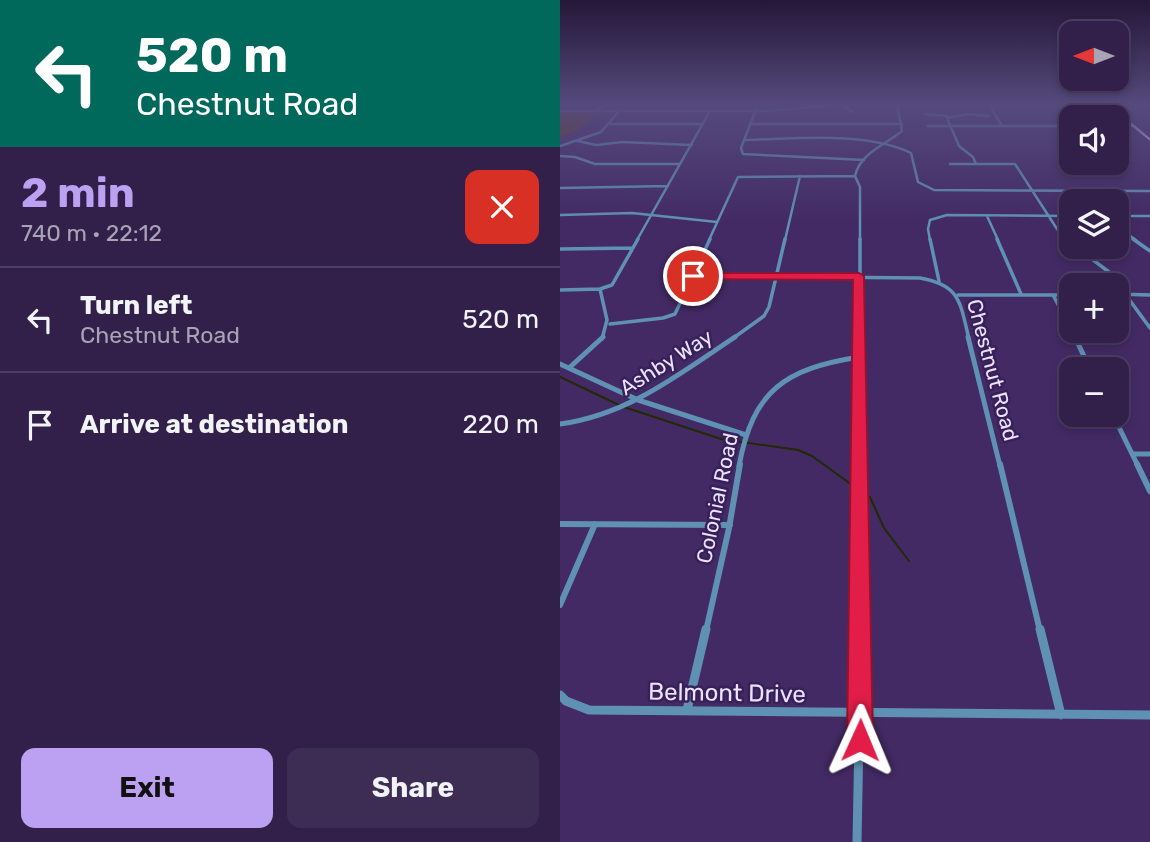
<!DOCTYPE html>
<meta charset="utf-8">
<style>
body{margin:0;font-family:Rubik,sans-serif;background:#3d2d55;color:#f1f3f6;height:100vh;display:flex;flex-direction:column;font-size:26px;white-space:nowrap}
*{box-sizing:border-box;margin:0}
p{font-size:23px;color:#a8a3b5}
.icon{flex:none;width:38px;height:38px;fill:none;stroke:currentColor;stroke-width:2;stroke-linecap:round;stroke-linejoin:round}
.map{position:relative;flex:1;overflow:hidden}
.sheet{display:flex;flex-direction:column;background:#32204b;width:560px}
.sheet>*{flex:none}
.top-card{background:#00695c;color:#fff;overflow:hidden}
.needle{width:46px;rotate:270deg}
.tools{position:absolute;left:499px;top:21px;display:grid;gap:14px}
.tools a{display:grid;place-items:center;width:70px;height:70px;border-radius:14px;background:#32204b;box-shadow:0 4px 10px #0003,0 0 0 2px #4d3e63;font-size:35px}
.pin{position:absolute;display:grid;place-items:center;width:60px;height:60px;color:#fff;margin:-30px;border:4px solid #fff;border-radius:50%;box-shadow:0 2px 7px #0007}
.me{position:absolute;width:77px;margin:-38px;rotate:1deg;stroke-linejoin:round;filter:drop-shadow(0 0 5px #0008)}
.turn{display:flex;align-items:center;gap:24px;height:147px;padding:0 21px;font-size:32px}
.turn .icon{width:91px;height:91px;stroke-width:2.5}
.turn b{display:block;font-size:49px;line-height:60px}
.round{display:grid;place-items:center;flex:none;width:74px;height:74px;border-radius:14px;background:#3d2d55}
.overview{display:flex;align-items:center;justify-content:space-between;height:119px;padding:0 21px}
h1{font-size:42px;font-weight:700;line-height:52px;color:#bca0f2}
.button{display:flex;gap:14px;margin-top:auto;padding:14px 21px}
.button a{flex:1;height:80px;border-radius:14px;background:#bca0f2;color:#111;font-size:28px;font-weight:700;line-height:80px;text-align:center}
.button a+a{background:#3d2d55;color:#f1f3f6}
ul{padding:0;list-style:none}
li{display:flex;align-items:center;gap:21px;height:105px;padding:0 21px;border-top:2px solid #4d3e63}
li div{flex:1}
li b{display:block;font-size:26px}
li em{font-style:normal}
main{display:flex;flex:1;min-height:0}
.map>svg:first-child{display:block}
</style>
<main>
<section class="sheet">
<div class="top-card">
<div class="turn"><svg class="icon" aria-label="left" viewBox="0 0 24 24"><path d="M17 20v-9H6M10 6l-5 5 5 5"/></svg><div><b>520 m</b>Chestnut Road</div></div>
</div>
<div class="overview"><div><h1>2 min</h1><p>740 m · 22:12</p></div><a class="round" style="background:#d93025;color:#fff"><svg class="icon" aria-label="close" viewBox="0 0 24 24"><path d="M6 6l12 12M18 6L6 18"/></svg></a></div>
<ul>
<li><svg class="icon" aria-label="left" viewBox="0 0 24 24"><path d="M17 20v-9H6M10 6l-5 5 5 5"/></svg><div><b>Turn left</b><p>Chestnut Road</p></div><em>520 m</em></li>
<li><svg class="icon" aria-label="arrive" viewBox="0 0 24 24"><path d="M6 21V4h12l-3 4 3 4H6"/></svg><div><b>Arrive at destination</b></div><em>220 m</em></li>
</ul>
<div class="button"><a>Exit</a><a>Share</a></div>
</section>
<div class="map">
<svg width="590" height="842" viewBox="0 0 590 842">
<rect width="100%" height="100%" fill="#432a64"/>
<path fill="#663a0a" d="M 0,111 L 38,111 L 20,129 L 0,137 Z"/>
<g fill="none" stroke-linecap="round" stroke-linejoin="round">
<path stroke="#212a00" stroke-width="2" d="M 0,108 L 8,104
M 0,377 L 59,405
M 64,407 L 161,439 L 238,450 L 252,456 L 299,490
M 304,493 L 310,497 L 324,528 L 349,561"/>
<path stroke="#5f91b5" stroke-width="2.5" d="M 198,104 L 181,148 L 183,154 L 304,160
M 282,105 L 293,112
M 431,108 L 442,126
M 38,109 L 51,104
M 0,111 L 209,111 L 286,104
M 364,114 L 388,116
M 416,115 L 429,116 L 408,114 L 387,118 L 399,146 L 413,157 L 416,164
M 50,124 L 143,124
M 190,124 L 342,124
M 368,126 L 511,126
M 556,126 L 572,126
M 184,140 C 234,139 306,131 351,153 L 358,182 L 374,190 L 590,191
M 18,141 L 36,145 L 62,142 L 132,145
M 0,146 L 41,132 L 60,110
M 0,156 L 15,157 L 35,164 L 120,164
M 390,164 L 455,164 L 497,229 L 508,240
M 295,176 L 300,187 L 300,240
M 295,176 C 300,153 325,145 342,131 L 337,104
M 0,188 L 108,186
M 0,215 L 72,213 L 157,222
M 427,216 L 438,240
M 556,216 L 590,216
M 556,226 L 576,240
M 77,240 L 150,111
M 149,240 L 178,177 L 295,176
M 225,240 L 240,176
M 370,240 L 368,229 L 370,220 L 387,215 L 511,216"/>
<path stroke="#5f91b5" stroke-width="3.5" d="M 300,239 L 300,339
M 370,239 L 379,281
M 437,239 L 461,294
M 507,239 L 511,243
M 573,239 L 590,251
M 516,247 L 549,272 L 590,328
M 0,249 L 73,248
M 133,276 L 360,278 C 401,285 400,303 409,339
M 40,289 L 47,320 L 42,339
M 0,290 L 40,289 L 52,285 L 78,239
M 556,294 L 590,295
M 398,295 L 511,295
M 493,295 L 511,329
M 50,324 L 103,318 L 115,314 L 150,239
M 512,331 L 516,339
M 172,339 L 204,316 L 209,307 L 225,239"/>
<path stroke="#5f91b5" stroke-width="5" d="M 300,337 L 301,466
M 408,337 L 440,466
M 515,337 L 530,369
M 0,364 L 78,400 L 186,435
M 9,368 L 43,337
M 553,415 L 578,466
M 0,424 C 68,415 119,374 175,337
M 573,454 L 590,454
M 179,466 C 193,390 225,369 299,357"/>
<path stroke="#5f91b5" stroke-width="6" d="M 301,464 L 301,631
M 440,464 L 480,631
M 577,464 L 590,491
M 0,524 L 170,525
M 0,605 L 35,524
M 146,631 L 169,528 L 180,464"/>
<path stroke="#5f91b5" stroke-width="9" d="M 480,629 L 501,715
M 0,695 L 6,701 L 29,710 L 590,715
M 127,710 L 146,629
M 297,842 L 301,629"/>
<path fill="#ccdfee" fill-rule="evenodd" d="M 549,104 L 590,138 L 590,141 L 545,104 Z"/>
</g>
<path fill="#654d8a" d="M 556,150 L 571,160 L 570,162 L 556,162 Z"/>
<path fill="#765aa0" stroke="#533f70" stroke-width="2" d="M 556,150 L 560,150 L 571,160 L 556,160 Z"/>
<linearGradient id="sky" x2="0" y2="1"><stop stop-color="#251737"/><stop offset="0.47" stop-color="#554a7d"/><stop offset="1" stop-color="#554a7d" stop-opacity="0"/></linearGradient>
<rect width="590" height="222" fill="url(#sky)"/>
<path fill="#e11d48" stroke="#92132f" stroke-width="2" d="M 299,273 L 304,276 L 313,740 L 309,749 L 300,753 L 291,749 L 287,740 L 293,280 L 133,279 L 127,276 L 133,273 Z"/>
<g text-anchor="middle" dominant-baseline="central" stroke-width="5" stroke-linejoin="round" paint-order="stroke">
<g font-size="21" fill="#ece2ff" stroke="#382058">
<text transform="translate(106 362) rotate(-32)">Ashby Way</text>
<text transform="translate(433 370) rotate(75)">Chestnut Road</text>
<text transform="translate(157 498) rotate(-78)">Colonial Road</text>
</g>
<g font-size="24" fill="#ece2ff" stroke="#382058">
<text transform="translate(167 693) rotate(1)">Belmont Drive</text>
</g>
</g>
</svg>
<div class="tools">
<a><svg class="needle" viewBox="-14 -14 28 28"><path d="M0-13l5 13h-10z" fill="#e53935"/><path d="M0 13l5-13h-10z" fill="#a8a3b5"/></svg></a>
<a><svg class="icon" aria-label="sound" viewBox="0 0 24 24"><path d="M4 9h4l5-4v14l-5-4H4zM17 9q2 3 0 6"/></svg></a>
<a><svg class="icon" aria-label="layers" viewBox="0 0 24 24"><path d="M12 4l9 5-9 5-9-5zM3 14l9 5 9-5"/></svg></a>
<a>+</a>
<a>−</a>
</div>
<div class="pin" style="left:133px;top:276px;background:#d93025"><svg class="icon" aria-label="arrive" viewBox="0 0 24 24"><path d="M6 21V4h12l-3 4 3 4H6"/></svg></div>
<svg class="me" style="left:300px;top:740px" viewBox="-20 -20 40 40"><path d="M0-17L14 15 0 8-14 15z" fill="#e11d48" stroke="#fff" stroke-width="4"/></svg>
</div>
</main>
